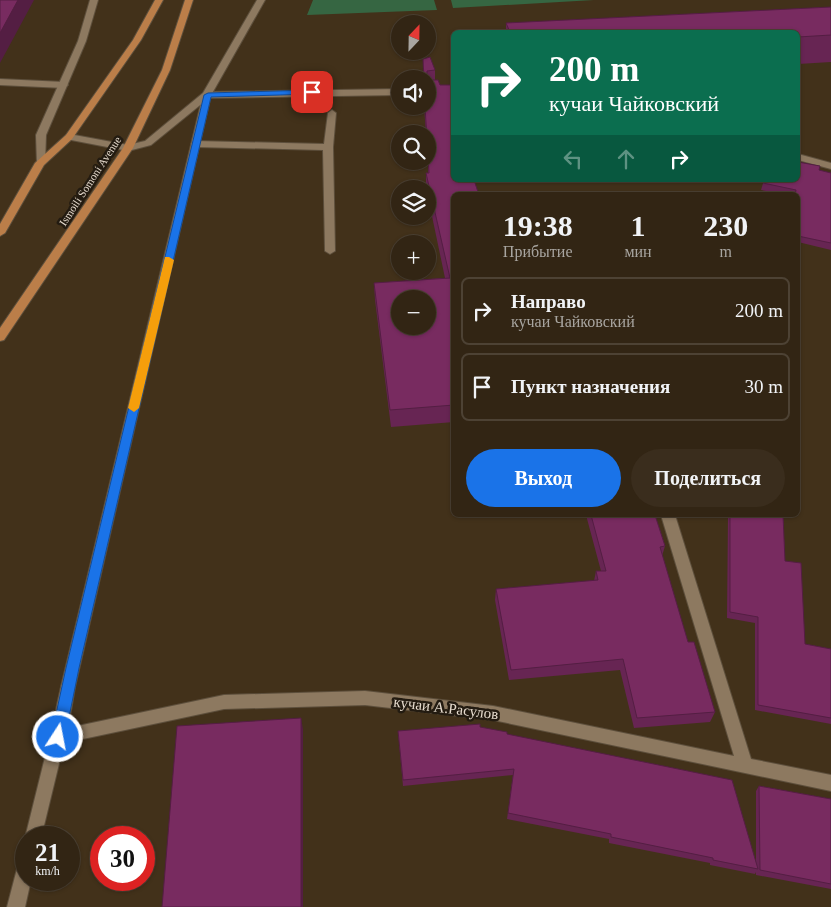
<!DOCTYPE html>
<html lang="ru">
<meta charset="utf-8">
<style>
body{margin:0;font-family:"Times New Roman",serif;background:#3a2d1d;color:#f1f3f6;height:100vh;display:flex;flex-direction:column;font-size:19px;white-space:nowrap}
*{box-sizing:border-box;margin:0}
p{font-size:16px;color:#a8a5a0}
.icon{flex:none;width:28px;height:28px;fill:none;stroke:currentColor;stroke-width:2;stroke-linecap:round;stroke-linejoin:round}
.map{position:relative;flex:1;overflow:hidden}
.side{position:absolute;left:451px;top:192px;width:349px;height:325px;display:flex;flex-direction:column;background:#322514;border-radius:8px;box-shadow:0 1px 4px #0004,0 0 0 1px #4d4234}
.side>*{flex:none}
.guide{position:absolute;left:451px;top:30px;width:349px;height:152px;border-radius:8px;box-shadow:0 1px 4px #0004,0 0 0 1px #4d4234;background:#0b6e4f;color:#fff;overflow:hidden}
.needle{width:32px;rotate:22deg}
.buttons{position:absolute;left:391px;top:15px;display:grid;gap:10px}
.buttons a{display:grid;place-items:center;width:45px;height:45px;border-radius:50%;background:#322514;box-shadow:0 1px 4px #0004,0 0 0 1px #4d4234;font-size:25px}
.speed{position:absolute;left:15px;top:826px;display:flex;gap:10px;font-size:25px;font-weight:700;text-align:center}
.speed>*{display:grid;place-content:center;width:65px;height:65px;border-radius:50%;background:#322514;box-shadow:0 1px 4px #0004,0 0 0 1px #4d4234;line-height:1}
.speed small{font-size:12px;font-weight:400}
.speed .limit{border:8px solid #d22;background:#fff;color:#111}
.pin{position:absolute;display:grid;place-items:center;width:42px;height:42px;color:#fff;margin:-21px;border-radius:10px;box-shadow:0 2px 8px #0006}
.me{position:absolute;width:55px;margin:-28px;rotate:11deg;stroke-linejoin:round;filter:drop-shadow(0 0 4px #0008)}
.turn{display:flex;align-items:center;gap:18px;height:105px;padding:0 15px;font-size:22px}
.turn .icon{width:65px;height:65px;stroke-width:2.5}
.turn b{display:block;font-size:35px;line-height:42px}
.lanes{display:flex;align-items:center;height:48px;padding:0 15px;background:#0003;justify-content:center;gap:25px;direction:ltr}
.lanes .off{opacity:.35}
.eta{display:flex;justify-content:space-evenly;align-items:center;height:85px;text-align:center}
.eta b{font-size:30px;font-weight:700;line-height:35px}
.button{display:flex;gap:10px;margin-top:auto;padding:10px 15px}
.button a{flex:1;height:58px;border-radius:30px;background:#1a73e8;color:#fff;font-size:20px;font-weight:700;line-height:58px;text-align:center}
.button a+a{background:#3a2d1d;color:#f1f3f6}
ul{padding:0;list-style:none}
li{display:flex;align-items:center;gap:15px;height:68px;margin:0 10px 8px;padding:0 5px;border:2px solid #4d4234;border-radius:8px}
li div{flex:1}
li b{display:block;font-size:19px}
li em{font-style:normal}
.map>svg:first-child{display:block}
</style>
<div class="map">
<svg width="831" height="907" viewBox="0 0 831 907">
<rect width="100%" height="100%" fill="#42311a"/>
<path fill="#366642" d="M 313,0 L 434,0 L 437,10 L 307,15 Z
M 451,0 L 594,0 L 453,8 Z"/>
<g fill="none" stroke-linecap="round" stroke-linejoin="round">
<defs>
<path id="service" d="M 332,110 L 336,113 L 333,147 L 335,251 L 330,254 L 325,251 L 323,150 L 196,147 L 191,144 L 196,141 L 324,144 L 328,113 Z"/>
<path id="minor" d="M 0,79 L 64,82 L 68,85 L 64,88 L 0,85 Z
M 400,89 L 400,95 L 207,98 L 203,95 L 207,92 Z
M 798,154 L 831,163 L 831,169 L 798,160 Z
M 661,515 L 675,515 L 751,759 L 831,775 L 831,791 L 493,720 L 365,705 L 224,709 L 64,743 L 41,838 L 26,838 L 26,842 L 25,838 L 50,737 L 61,687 L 63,682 L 68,680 L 73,682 L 75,687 L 68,728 L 224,695 L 365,691 L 493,706 L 734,756 Z
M 26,857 L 26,880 L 31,880 L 25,907 L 7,907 L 18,865 L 20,859 Z"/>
<path id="tertiary" d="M 207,92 L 211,95 L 75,687 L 73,692 L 68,694 L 63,692 L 61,687 L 203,95 Z"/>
<path id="secondary" d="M 90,0 L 98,0 L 86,41 L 46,135 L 45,163 L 40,166 L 37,165 L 36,135 L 78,41 Z
M 257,0 L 265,0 L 210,97 L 151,145 L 128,151 L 66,139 L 66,135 L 69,134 L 128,145 L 145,141 L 203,93 Z"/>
<path id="primary" d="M 155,0 L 163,0 L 141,40 L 72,139 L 44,165 L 5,233 L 0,236 L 0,224 L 35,163 L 66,135 L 133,40 Z
M 185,0 L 193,0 L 170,70 L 133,148 L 4,340 L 0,341 L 0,328 L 123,148 L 162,70 Z"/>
</defs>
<use href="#service" stroke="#5d4f3c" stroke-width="2"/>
<use href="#minor" stroke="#5d4f3c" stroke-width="2"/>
<use href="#tertiary" stroke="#5d4f3c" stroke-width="2"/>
<use href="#secondary" stroke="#5d4f3c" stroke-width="2"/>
<use href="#primary" stroke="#5d4f3c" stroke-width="2"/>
<use href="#service" fill="#8d7960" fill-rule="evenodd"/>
<use href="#minor" fill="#8d7960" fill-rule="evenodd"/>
<use href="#tertiary" fill="#8d7960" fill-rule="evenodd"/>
<use href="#secondary" fill="#8d7960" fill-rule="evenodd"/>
<use href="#primary" fill="#bb7e49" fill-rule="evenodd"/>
</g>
<path fill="#672553" d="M 831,7 L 831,62 L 798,64 L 798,32 L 506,32 L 506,23 Z
M 423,59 L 435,70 L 435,80 L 454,195 L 454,422 L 391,427 L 375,300 L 374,283 L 445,278 L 428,197 L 428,189 L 426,189 L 426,173 L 428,173 L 428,134 L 426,134 L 424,106 L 428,106 L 428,79 L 423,79 Z
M 819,170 L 831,173 L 831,250 L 798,242 L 798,195 L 786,195 L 761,190 L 764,180 Z
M 586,515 L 655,515 L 665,546 L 662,556 L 688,642 L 715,712 L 710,722 L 634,728 L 620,670 L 509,680 L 495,600 L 496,589 L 594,581 L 596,571 L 601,571 Z
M 728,515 L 783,515 L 785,561 L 805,644 L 831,649 L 831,724 L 755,710 L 755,623 L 727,618 Z
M 480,727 L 507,734 L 756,862 L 756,791 L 759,786 L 831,799 L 831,889 L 756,875 L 756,872 L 755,874 L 710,865 L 710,863 L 609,843 L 609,839 L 507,819 L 513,775 L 403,786 L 398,731 Z"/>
<path fill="#541e43" d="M 18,0 L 34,0 L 0,63 L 0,33 Z
M 301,718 L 303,729 L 303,907 L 301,907 Z"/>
<path fill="#782b60" stroke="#541e43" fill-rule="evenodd" d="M 0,0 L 18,0 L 0,33 Z
M 831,7 L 831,35 L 798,37 L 798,32 L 510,32 L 506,23 Z
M 430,57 L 435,70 L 427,71 L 427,79 L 424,79 L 423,59 Z
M 428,80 L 438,80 L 440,85 L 454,85 L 454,180 L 474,180 L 479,195 L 454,195 L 454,405 L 390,410 L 374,283 L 450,278 L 426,173 L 429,173 L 425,106 L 428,106 ZM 400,299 L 428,299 L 428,326 L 400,326 Z
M 798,162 L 820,166 L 819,170 L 831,173 L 831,243 L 798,236 L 798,195 L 795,195 L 796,190 L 763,183 L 764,180 L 798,180 Z
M 591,515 L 655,515 L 665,546 L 660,547 L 688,642 L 694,642 L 715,712 L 637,718 L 623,659 L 511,670 L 496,589 L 598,580 L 596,571 L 606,571 Z
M 730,515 L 783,515 L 785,561 L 801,563 L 805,644 L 831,649 L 831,718 L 758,705 L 758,617 L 730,612 Z
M 301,718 L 301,907 L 162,907 L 177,726 Z
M 480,724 L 480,727 L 507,732 L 507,734 L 732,780 L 758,869 L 713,860 L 713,858 L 611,837 L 611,834 L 508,813 L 514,769 L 403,780 L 398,731 Z
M 759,786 L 831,799 L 831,884 L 760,870 Z"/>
<path fill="#1a73e8" stroke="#114b97" d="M 312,90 L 315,91 L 315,94 L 211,97 L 79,668 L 65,737 L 63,742 L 58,744 L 53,742 L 51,737 L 66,668 L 204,95 L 208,93 Z"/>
<path fill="#f59e0b" d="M 165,257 L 169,257 L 174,260 L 139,408 L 134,412 L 128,408 Z"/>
<g text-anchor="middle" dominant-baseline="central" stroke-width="5" stroke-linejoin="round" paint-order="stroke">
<g font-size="11" fill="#e5dacd" stroke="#231b11">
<text transform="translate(90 181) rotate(-57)">Ismoili Somoni Avenue</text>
</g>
<g font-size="15" fill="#e5dacd" stroke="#231b11">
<text transform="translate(446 708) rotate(7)">кучаи А.Расулов</text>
</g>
</g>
</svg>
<div class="buttons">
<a><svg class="needle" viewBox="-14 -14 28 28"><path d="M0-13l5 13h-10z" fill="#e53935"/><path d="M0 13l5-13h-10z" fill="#a8a5a0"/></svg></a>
<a><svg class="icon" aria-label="sound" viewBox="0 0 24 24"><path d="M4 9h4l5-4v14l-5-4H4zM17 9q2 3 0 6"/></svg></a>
<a><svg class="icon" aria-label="search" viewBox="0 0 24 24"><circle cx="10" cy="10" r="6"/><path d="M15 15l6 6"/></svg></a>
<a><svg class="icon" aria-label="layers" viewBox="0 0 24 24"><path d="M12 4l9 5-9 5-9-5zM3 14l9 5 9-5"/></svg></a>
<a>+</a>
<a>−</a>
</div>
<div class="speed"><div>21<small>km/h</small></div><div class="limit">30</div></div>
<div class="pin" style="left:312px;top:92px;background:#d93025"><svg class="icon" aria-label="arrive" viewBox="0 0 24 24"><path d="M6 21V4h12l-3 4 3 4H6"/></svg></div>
<svg class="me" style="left:58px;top:737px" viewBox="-20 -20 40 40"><circle r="17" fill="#1a73e8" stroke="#fff" stroke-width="3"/><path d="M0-11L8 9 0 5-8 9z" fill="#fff"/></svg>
<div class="guide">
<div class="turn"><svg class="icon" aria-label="right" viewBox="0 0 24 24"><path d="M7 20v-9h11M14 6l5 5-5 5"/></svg><div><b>200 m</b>кучаи Чайковский</div></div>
<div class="lanes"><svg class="icon off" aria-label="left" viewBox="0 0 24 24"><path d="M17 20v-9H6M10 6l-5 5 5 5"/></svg><svg class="icon off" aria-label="ahead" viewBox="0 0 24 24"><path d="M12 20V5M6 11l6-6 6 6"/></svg><svg class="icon" aria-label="right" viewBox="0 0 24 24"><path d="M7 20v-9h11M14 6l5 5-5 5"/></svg></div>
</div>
<section class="side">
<div class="eta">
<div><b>19:38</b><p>Прибытие</p></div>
<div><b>1</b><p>мин</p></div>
<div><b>230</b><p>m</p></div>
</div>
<ul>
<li><svg class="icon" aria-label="right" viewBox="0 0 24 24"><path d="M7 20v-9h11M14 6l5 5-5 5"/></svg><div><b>Направо</b><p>кучаи Чайковский</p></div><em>200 m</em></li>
<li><svg class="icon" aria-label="arrive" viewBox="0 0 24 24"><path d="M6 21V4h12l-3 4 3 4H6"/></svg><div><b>Пункт назначения</b></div><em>30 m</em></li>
</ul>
<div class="button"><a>Выход</a><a>Поделиться</a></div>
</section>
</div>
